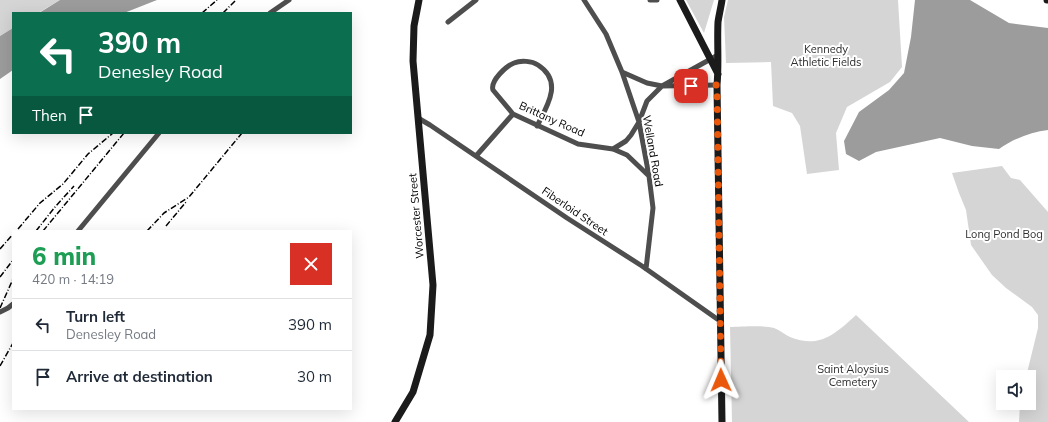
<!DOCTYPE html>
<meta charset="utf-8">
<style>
body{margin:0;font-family:Mulish,sans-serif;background:#f6f6f7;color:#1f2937;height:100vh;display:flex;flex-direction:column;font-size:15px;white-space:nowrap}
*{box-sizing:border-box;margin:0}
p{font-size:13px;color:#747a83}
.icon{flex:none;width:22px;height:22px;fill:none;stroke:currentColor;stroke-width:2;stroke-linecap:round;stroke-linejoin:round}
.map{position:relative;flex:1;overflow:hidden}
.side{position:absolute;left:12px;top:230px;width:340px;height:180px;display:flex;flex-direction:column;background:#fff;border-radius:0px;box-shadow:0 4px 16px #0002}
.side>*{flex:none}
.banner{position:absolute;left:12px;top:12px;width:340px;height:122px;border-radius:0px;box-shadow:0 4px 16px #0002;background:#0b6e4f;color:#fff;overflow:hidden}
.controls{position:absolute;left:996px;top:370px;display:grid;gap:8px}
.controls a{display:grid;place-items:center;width:40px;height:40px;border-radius:0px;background:#fff;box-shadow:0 4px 16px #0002;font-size:20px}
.pin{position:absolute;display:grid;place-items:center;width:34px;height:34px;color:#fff;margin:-17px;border-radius:8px;box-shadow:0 2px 6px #0006}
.me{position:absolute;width:44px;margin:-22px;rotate:359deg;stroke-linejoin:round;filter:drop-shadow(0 0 3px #0008)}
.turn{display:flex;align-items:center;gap:14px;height:84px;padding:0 20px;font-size:18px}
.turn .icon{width:52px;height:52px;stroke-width:2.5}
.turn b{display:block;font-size:28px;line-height:34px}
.then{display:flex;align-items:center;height:38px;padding:0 20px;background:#0003;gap:8px;font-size:15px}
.round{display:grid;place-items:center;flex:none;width:42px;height:42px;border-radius:0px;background:#f6f6f7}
.head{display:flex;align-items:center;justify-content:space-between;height:68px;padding:0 20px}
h1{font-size:24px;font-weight:800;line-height:30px;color:#1e9e55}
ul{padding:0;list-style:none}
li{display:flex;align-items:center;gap:12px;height:52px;padding:0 20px;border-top:1px solid #e0e1e3}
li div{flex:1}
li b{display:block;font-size:15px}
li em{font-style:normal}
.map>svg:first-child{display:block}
</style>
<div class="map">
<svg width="1048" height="422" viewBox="0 0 1048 422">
<rect width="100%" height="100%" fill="#fff"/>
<path fill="#d5d5d5" d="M 0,0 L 60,0 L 38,13 L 13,13 L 13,28 L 0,36 Z
M 686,0 L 714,0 L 704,33 Z
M 728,0 L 898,0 L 902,67 L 890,82 L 847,107 L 836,133 L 839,170 L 807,174 L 800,126 L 792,113 L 773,106 L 771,62 L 726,63 L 724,17 Z
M 1002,166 L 1011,178 L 1020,180 L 1048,212 L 1048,422 L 1019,422 L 1020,403 L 1029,403 L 1029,377 L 1026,377 L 1038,328 L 1038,315 L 1032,307 L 1006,288 L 992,275 L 971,245 L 966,210 L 959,193 L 952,173 Z
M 856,315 L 969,422 L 732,422 L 730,327 C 741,327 765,325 774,328 C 780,330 785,335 790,337 C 820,349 835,334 856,315 Z"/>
<path fill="#9c9c9c" d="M 60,0 L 157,0 L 124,13 L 39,13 Z
M 915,0 L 970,0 L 1009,23 L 1048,28 L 1048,130 C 1031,132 1013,139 999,149 L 972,146 L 940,138 L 876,152 L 859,161 L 846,154 L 844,141 L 859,112 L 889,90 L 904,73 L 911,37 Z
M 13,28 L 13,70 L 0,79 L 0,36 Z"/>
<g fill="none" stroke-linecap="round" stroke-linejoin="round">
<path stroke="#4e4e4e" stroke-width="5" d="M 584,0 L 606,34 L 622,72 L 639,122 L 649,176 L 653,208 L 646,269
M 650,0 L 657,0
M 270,13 L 289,0
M 448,22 L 476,0
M 622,72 L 647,83 L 662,86 L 718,55
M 418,118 L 430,125 L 567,218 L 642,266 L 720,321
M 537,126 C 548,105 563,81 538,65 C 532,61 521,60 514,63 C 506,66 490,81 493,90 L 513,114 L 578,144 L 613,149 L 627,155 L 649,176
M 613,149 L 626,141 L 631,135 L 639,122 L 647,101 L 662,86 L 717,85
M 476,156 L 513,114
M 78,231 L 159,133
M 0,312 L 8,308 L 13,304"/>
<path stroke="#1b1b1b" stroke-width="7" d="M 680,0 L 718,74
M 722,0 C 721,7 719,15 718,22 C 717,43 719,64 717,85 L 722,422
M 1047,0 L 1048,0
M 395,422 L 413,392 L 430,335 L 433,285 L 413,61 L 414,26 L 419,0"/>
<path stroke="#000" stroke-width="1.5" stroke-dasharray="6 2 1 2" stroke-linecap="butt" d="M 202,13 L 217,0
M 223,13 L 236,0
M 166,226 L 186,202
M 18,229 L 40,203 L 63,184 L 88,154 L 113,133
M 36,231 L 55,207 L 74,186
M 43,231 L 124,133
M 147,231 L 164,213 L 189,197 L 242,133
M 0,249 L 13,234
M 0,277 L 13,260
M 0,308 L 13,279
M 0,366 L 13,343"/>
</g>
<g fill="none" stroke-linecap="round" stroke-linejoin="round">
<path stroke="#ea580c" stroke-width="7" stroke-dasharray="0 12.6" d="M 691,86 L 717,85 L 721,380"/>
</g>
<g text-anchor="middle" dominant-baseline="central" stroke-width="4" stroke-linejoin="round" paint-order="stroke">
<g font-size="11" fill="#2c2c2c" stroke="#fff">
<text x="826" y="49">Kennedy<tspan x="826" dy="13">Athletic Fields</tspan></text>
<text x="1004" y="234">Long Pond Bog</text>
<text x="853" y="369">Saint Aloysius<tspan x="853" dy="13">Cemetery</tspan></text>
</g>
<g font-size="11" fill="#000" stroke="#fff">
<text transform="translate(552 119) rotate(24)">Brittany Road</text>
<text transform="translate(653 151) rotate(80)">Welland Road</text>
<text transform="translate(575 211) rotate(34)">Fiberloid Street</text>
<text transform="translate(416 216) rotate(-95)">Worcester Street</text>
</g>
</g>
</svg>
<div class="controls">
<a><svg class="icon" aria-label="sound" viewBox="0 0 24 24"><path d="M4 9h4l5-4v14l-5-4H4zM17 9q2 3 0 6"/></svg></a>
</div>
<div class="pin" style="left:691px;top:86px;background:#d93025"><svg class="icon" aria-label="arrive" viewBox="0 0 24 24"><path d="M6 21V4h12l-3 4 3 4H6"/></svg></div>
<svg class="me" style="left:721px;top:380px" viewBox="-20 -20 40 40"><path d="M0-17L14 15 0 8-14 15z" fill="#ea580c" stroke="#fff" stroke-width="4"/></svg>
<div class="banner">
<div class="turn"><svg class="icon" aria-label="left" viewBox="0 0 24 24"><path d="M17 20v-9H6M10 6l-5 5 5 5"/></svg><div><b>390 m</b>Denesley Road</div></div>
<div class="then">Then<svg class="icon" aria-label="arrive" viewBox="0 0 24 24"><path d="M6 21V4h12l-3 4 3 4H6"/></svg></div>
</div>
<section class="side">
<div class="head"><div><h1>6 min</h1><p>420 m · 14:19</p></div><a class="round" style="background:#d93025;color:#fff"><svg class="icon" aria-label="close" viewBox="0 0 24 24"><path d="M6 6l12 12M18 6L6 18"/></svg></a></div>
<ul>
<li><svg class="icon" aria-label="left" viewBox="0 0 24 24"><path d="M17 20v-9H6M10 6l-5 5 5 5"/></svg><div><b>Turn left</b><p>Denesley Road</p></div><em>390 m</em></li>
<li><svg class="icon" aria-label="arrive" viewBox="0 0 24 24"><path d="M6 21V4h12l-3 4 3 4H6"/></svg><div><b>Arrive at destination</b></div><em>30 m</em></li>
</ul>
</section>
</div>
